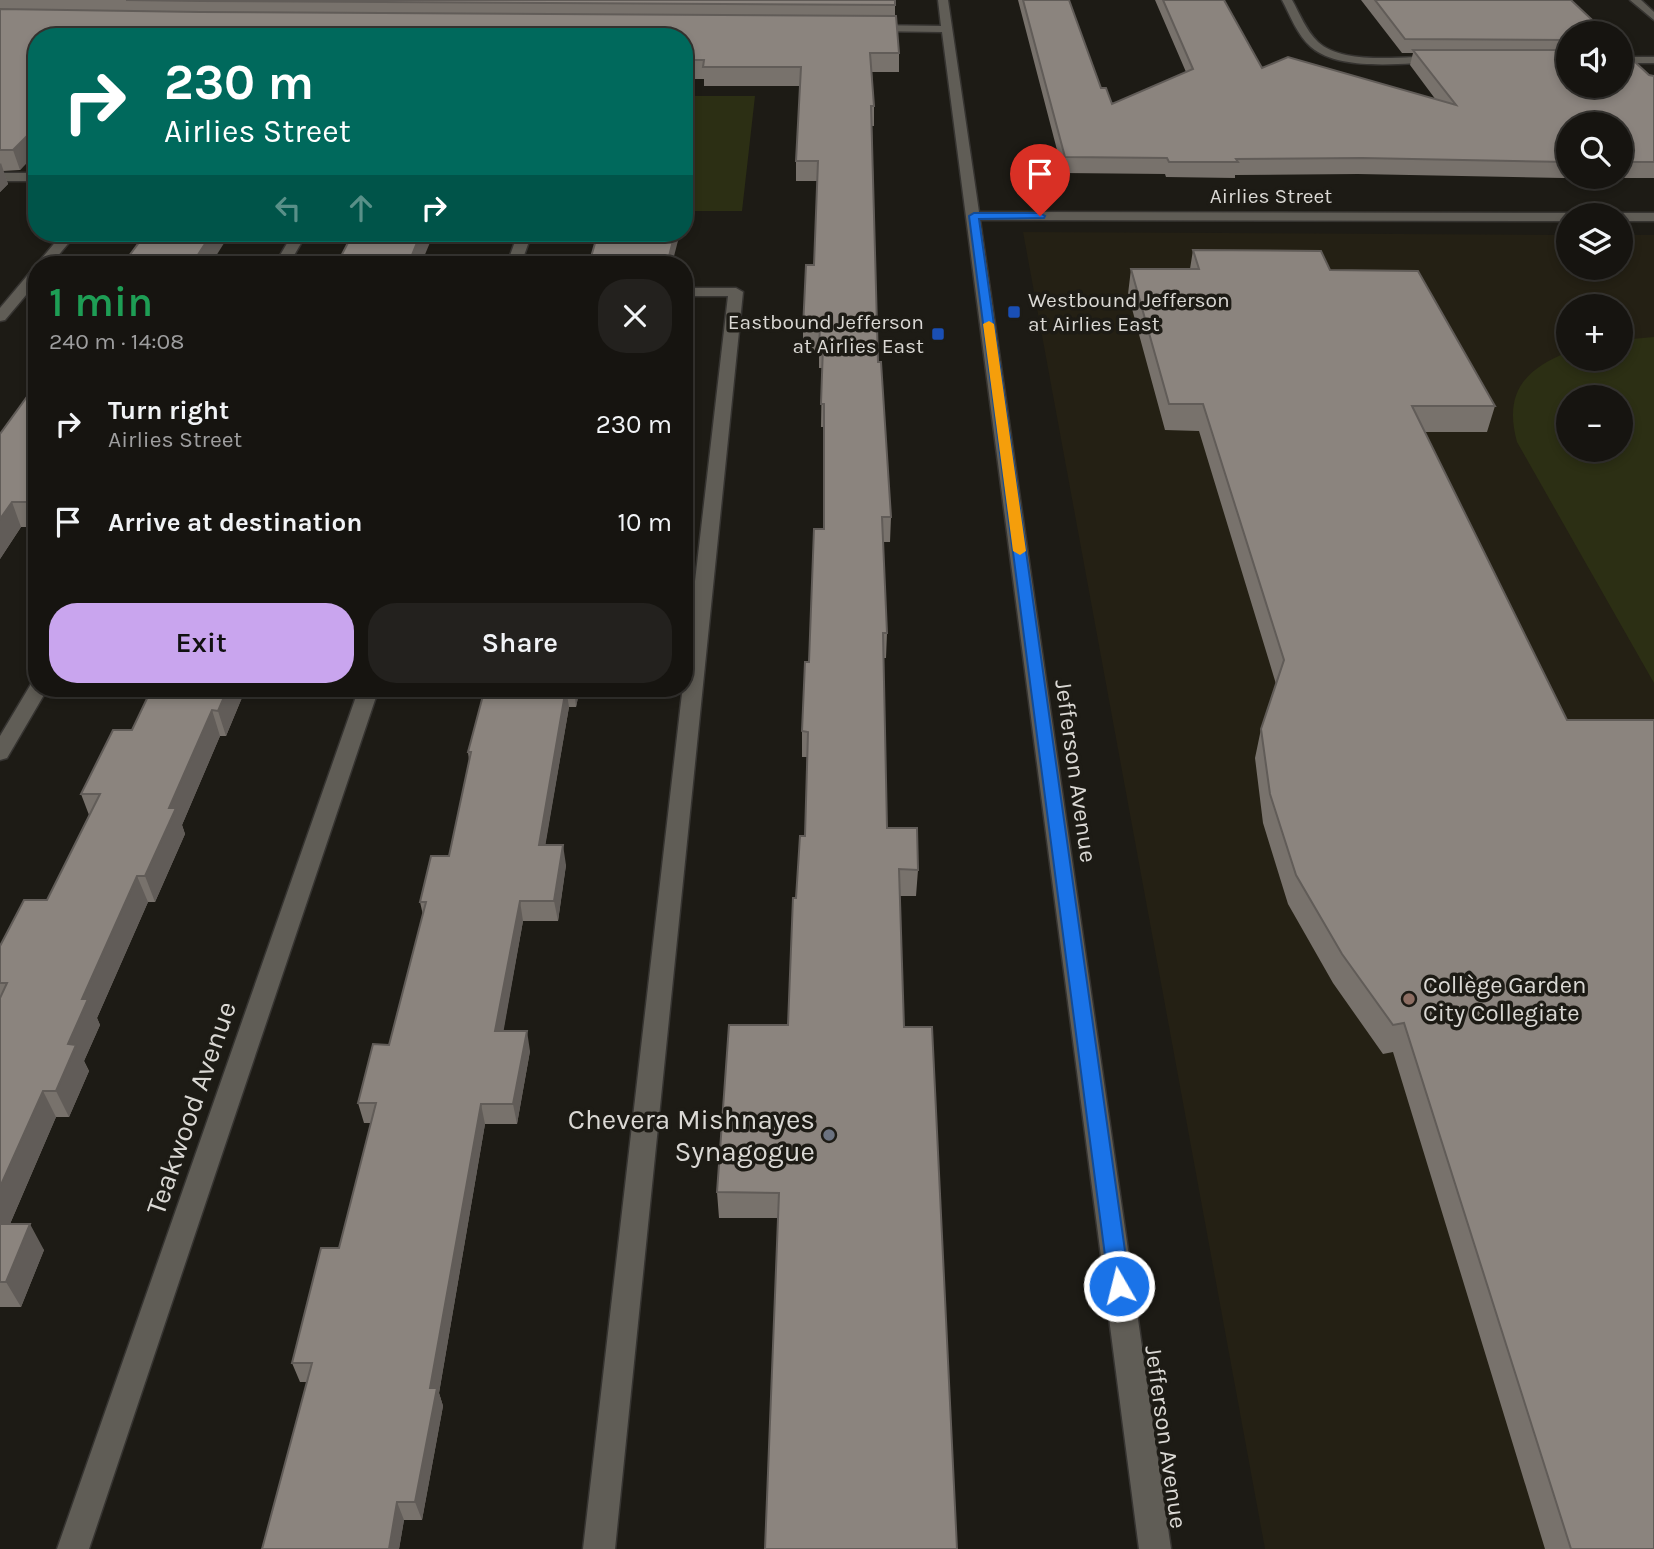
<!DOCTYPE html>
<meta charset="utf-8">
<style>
body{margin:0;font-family:Karla,sans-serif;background:#23211e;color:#f1f3f6;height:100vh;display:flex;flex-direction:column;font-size:26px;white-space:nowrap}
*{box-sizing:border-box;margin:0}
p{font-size:23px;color:#9e9e9f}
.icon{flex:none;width:38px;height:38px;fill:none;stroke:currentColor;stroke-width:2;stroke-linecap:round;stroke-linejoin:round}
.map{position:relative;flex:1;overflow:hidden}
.sheet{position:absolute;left:28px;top:256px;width:665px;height:441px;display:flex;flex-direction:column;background:#161410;border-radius:28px;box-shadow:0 4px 10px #0003,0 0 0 2px #353330}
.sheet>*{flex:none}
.hud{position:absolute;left:28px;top:28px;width:665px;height:214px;border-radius:28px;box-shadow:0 4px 10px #0003,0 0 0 2px #353330;background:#00695c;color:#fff;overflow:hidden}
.fabs{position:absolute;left:1556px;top:21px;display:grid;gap:14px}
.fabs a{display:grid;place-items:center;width:77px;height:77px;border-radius:50%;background:#161410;box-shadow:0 4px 10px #0003,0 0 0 2px #353330;font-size:35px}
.pin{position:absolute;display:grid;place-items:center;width:60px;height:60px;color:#fff;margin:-72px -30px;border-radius:50% 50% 50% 0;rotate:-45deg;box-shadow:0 0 7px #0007}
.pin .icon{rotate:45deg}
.me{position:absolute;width:77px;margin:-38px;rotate:352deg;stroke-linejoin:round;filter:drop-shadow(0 0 5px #0008)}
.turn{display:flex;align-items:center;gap:24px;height:147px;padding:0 21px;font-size:32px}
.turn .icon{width:91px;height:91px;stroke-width:2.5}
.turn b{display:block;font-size:49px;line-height:60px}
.lanes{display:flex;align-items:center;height:66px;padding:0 21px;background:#0003;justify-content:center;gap:35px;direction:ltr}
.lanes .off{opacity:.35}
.round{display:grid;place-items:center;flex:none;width:74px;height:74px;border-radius:28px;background:#23211e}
.head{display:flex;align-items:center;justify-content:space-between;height:119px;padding:0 21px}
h1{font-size:42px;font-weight:600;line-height:52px;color:#1e9e55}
.primary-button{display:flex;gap:14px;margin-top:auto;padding:14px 21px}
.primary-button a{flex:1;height:80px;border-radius:28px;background:#c9a5ee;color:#111;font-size:28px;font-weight:600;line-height:80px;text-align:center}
.primary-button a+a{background:#23211e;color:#f1f3f6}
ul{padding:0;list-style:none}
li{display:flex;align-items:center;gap:21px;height:98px;padding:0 21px}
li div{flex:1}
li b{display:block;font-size:26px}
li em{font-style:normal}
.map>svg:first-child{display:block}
</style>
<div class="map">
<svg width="1654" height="1549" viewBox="0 0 1654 1549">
<rect width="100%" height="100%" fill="#1d1b15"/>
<path fill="#242014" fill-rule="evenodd" d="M 1023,232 L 1568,235 L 1568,268 L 1620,268 L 1621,235 L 1654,235 L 1654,1549 L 1265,1549 ZM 1568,306 L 1620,306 L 1620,359 L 1568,359 ZM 1568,397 L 1620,397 L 1620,450 L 1568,450 Z"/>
<path fill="#2c2f14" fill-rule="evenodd" d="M 684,96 L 755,96 L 742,211 L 684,211 Z
M 1654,337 L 1654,683 L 1517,442 C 1504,394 1523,370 1568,352 L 1568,359 L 1620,359 L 1621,340 ZM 1568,397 L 1620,397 L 1620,450 L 1568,450 Z"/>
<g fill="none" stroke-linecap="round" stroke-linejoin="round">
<defs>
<path id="minor" d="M 938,0 L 948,0 L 979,212 L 1568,213 L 1573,215 L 1568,215 L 1568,221 L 980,220 L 1171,1549 L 1139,1549 L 942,32 L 871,31 L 866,28 L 871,25 L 941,26 Z
M 1282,0 L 1292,0 C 1300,14 1306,31 1318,42 C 1344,66 1407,56 1440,56 L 1445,59 L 1440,62 C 1404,63 1340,72 1311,47 C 1297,35 1290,15 1282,0 Z
M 1630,0 L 1641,0 L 1654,12 L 1654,20 Z
M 1620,57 L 1654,57 L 1654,63 L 1620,63 Z
M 0,173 L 37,173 L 37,181 L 0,181 Z
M 1620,213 L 1654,213 L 1654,221 L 1620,221 L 1620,215 L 1615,215 Z
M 63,233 L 77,233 L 51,264 L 37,264 Z
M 293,233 L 307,233 L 289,264 L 275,264 Z
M 518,233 L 532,233 L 521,264 L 507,264 Z
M 37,269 L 37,282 L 5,320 L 0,321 L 0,308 L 32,270 Z
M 684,288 L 736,288 L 743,292 L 615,1549 L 583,1549 L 728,296 L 684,296 Z
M 37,682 L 37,688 L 48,688 L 7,758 L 0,760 L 0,736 L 31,684 Z
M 359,688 L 379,688 L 89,1549 L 57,1549 Z"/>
</defs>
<use href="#minor" stroke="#363431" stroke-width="3"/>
<use href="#minor" fill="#605d56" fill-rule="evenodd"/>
</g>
<path fill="#78726c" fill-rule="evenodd" d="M 0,0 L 895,0 L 895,16 L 899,53 L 899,72 L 872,72 L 874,106 L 874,126 L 872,126 L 878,362 L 891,517 L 890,542 L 883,542 L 887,633 L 886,658 L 883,658 L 887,828 L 918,870 L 916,896 L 900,896 L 778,1218 L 719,1218 L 717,1192 L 788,1025 L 796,898 L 805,836 L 807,757 L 802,757 L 802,731 L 809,662 L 824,529 L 824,427 L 821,427 L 822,368 L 819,368 L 819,351 L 803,351 L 803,328 L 814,265 L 817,181 L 796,181 L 796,161 L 800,86 L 704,86 L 704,79 L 684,79 L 684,37 L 37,37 L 37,152 L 20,170 L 3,171 L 8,184 L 0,192 Z
M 1018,0 L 1069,0 L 1101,88 L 1112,104 L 1186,72 L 1155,0 L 1224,0 L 1262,68 L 1436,100 L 1410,65 L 1413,53 L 1402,53 L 1361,0 L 1571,0 L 1568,33 L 1568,86 L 1654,76 L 1654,178 L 1563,178 L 1358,174 L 1235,175 L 1235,178 L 1166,177 L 1165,174 L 1063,173 ZM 1568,124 L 1620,124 L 1620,177 L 1568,177 Z
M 1193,250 L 1330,270 L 1495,406 L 1487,432 L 1425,432 L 1654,1549 L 1545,1549 L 1393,1052 L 1383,1054 L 1333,983 L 1288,904 L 1263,823 L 1255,758 L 1261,729 L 1276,684 L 1199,431 L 1165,430 L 1128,294 L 1131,269 L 1190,269 Z
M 37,387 L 37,527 L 21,527 L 0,559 L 0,434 Z
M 152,688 L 246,688 L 226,736 L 220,736 L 182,825 L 185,834 L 155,902 L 148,902 L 97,1018 L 100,1025 L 84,1061 L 89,1071 L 69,1117 L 56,1117 L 10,1224 L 44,1250 L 21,1307 L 0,1307 L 0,946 L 47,900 L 89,815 L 81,794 L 132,730 Z
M 485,688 L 580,688 L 576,707 L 569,707 L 545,845 L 566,865 L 558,921 L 523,921 L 503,1031 L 530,1051 L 517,1124 L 485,1124 L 439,1393 L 443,1406 L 422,1520 L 404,1520 L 399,1549 L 262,1549 L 307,1382 L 300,1382 L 292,1363 L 339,1248 L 371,1123 L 364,1123 L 358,1103 L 389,1045 L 423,915 L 420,902 L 449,856 L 469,760 L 468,752 Z"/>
<path fill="#615c58" d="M 37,126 L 37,152 L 20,170 L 13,150 Z
M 1,163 L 8,184 L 0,192 L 0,164 Z
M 212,233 L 226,233 L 225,235 L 226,240 L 211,264 L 192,264 Z
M 421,233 L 434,233 L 421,264 L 412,264 L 412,255 Z
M 675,233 L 680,233 L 672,264 L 667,264 Z
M 37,494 L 37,517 L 31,502 Z
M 12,502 L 21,527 L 0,559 L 0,519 Z
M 228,688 L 246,688 L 226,736 L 218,711 Z
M 566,688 L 569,707 L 542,865 L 539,845 Z
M 574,688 L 580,688 L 576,707 Z
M 212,710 L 220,736 L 182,825 L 185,834 L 155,902 L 145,876 L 169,808 Z
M 563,845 L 566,865 L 558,921 L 554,901 Z
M 137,876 L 148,902 L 97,1018 L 100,1025 L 84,1061 L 89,1071 L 69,1117 L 56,1091 L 68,1044 L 82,999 Z
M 520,901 L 523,921 L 500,1051 L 495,1031 Z
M 527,1031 L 530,1051 L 517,1124 L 513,1104 Z
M 43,1091 L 56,1117 L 0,1247 L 0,1187 Z
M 481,1104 L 485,1124 L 439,1393 L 443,1406 L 422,1520 L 415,1502 L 430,1388 Z
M 30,1224 L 44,1250 L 21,1307 L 6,1282 Z
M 397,1502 L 404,1520 L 399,1549 L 389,1549 Z"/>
<path fill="#8b847e" stroke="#615c58" stroke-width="2" d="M 126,0 L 895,0 L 895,5 L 200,1 Z
M 1023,0 L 1069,0 L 1101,88 L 1106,88 L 1112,104 L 1193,69 L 1163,0 L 1224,0 L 1262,68 L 1288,57 L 1456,105 L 1413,50 L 1568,50 L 1568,86 L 1620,86 L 1620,48 L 1649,75 L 1654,76 L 1654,162 L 1620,162 L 1620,124 L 1568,124 L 1568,162 L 1362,158 L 1236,159 L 1238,162 L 1169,162 L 1167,158 L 1065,157 Z
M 1375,0 L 1571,0 L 1606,33 L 1568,33 L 1568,40 L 1405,39 Z
M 0,9 L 200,12 L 896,16 L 899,53 L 870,53 L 874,106 L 871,106 L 878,362 L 881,362 L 891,517 L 882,517 L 887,633 L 883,633 L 887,828 L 917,828 L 918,870 L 899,869 L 904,1027 L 932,1027 L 957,1549 L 765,1549 L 779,1193 L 717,1192 L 729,1025 L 788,1025 L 793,898 L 796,898 L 800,836 L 805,836 L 808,732 L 802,731 L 805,662 L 809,662 L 814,529 L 824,529 L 824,404 L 821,404 L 823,346 L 819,346 L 820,328 L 803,328 L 806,265 L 814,265 L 818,161 L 796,161 L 801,67 L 703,67 L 704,60 L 684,60 L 684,37 L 37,37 L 37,126 L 13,150 L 0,150 Z
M 146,233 L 212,233 L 192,264 L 123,264 Z
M 353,233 L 421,233 L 412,255 L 416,255 L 412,264 L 337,264 Z
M 598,233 L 675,233 L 667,264 L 589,264 Z
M 1193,250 L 1321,251 L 1330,270 L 1418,271 L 1495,406 L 1412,406 L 1567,720 L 1654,720 L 1654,1549 L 1571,1549 L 1404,1023 L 1393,1025 L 1342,954 L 1296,875 L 1270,794 L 1261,729 L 1284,660 L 1203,404 L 1169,404 L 1131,269 L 1199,269 Z
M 37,387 L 37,494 L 31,502 L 12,502 L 0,519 L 0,434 L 29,394 L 32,394 Z
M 152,688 L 228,688 L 218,711 L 212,710 L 169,808 L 176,808 L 145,876 L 137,876 L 82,999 L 88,999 L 68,1044 L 76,1045 L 56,1091 L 43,1091 L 0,1187 L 0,998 L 7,983 L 0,983 L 0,946 L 24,900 L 47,900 L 100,794 L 81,794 L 113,730 L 132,730 Z
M 485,688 L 566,688 L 539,845 L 563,845 L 554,901 L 520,901 L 495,1031 L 527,1031 L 513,1104 L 481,1104 L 430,1388 L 437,1388 L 415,1502 L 397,1502 L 389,1549 L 262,1549 L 312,1363 L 292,1363 L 321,1248 L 339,1248 L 376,1103 L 358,1103 L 373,1044 L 389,1045 L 426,902 L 420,902 L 431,856 L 449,856 L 471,752 L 468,752 Z
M 0,1224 L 30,1224 L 6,1282 L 0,1282 Z"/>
<path fill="#1a73e8" stroke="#114b97" stroke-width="2" d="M 1040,213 L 1045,216 L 1044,218 L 979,219 L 1130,1286 L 1127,1293 L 1119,1296 L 1112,1293 L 1109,1286 L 969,216 L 974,213 Z"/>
<path fill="#f59e0b" d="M 989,321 L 994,324 L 1026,551 L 1020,555 L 1013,551 L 983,324 Z"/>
<g fill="#1a4fb4" stroke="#1d1b15" stroke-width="2.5">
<rect x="1007" y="305" width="14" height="14" rx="3.5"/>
<rect x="931" y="327" width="14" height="14" rx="3.5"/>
</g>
<circle fill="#8d6e63" stroke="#1d1b15" stroke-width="2.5" cx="1409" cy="999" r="7"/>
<circle fill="#6b7280" stroke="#1d1b15" stroke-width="2.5" cx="829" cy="1135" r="7"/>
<g text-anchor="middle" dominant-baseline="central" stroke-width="7" stroke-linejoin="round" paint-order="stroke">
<g font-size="21" fill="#dad8d4" stroke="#1d1b15">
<text x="1271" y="196">Airlies Street</text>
</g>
<g font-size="21" fill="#dad8d4" stroke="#1d1b15" text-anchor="start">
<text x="1028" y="300">Westbound Jefferson<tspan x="1028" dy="24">at Airlies East</tspan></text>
<text x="924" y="322" text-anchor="end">Eastbound Jefferson<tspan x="924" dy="24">at Airlies East</tspan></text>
</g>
<g font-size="24" fill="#dad8d4" stroke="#1d1b15">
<text transform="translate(1076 771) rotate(82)">Jefferson Avenue</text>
<text transform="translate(1166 1437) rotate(82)">Jefferson Avenue</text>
</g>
<g font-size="24" fill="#dad8d4" stroke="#1d1b15" text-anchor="start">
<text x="1423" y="985">Collège Garden<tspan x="1423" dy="28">City Collegiate</tspan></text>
</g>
<g font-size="28" fill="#dad8d4" stroke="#1d1b15">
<text transform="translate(191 1108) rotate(-71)">Teakwood Avenue</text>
</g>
<g font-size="28" fill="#dad8d4" stroke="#1d1b15" text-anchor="end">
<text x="815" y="1119">Chevera Mishnayes<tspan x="815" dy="32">Synagogue</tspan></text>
</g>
</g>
</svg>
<div class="fabs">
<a><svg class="icon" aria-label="sound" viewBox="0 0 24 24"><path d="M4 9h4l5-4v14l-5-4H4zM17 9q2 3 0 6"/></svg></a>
<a><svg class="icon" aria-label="search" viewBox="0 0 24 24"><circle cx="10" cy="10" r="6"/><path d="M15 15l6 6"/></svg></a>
<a><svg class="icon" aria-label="layers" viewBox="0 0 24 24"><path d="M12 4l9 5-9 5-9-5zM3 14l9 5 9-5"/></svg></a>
<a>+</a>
<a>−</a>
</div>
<div class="pin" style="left:1040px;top:216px;background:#d93025"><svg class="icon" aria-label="arrive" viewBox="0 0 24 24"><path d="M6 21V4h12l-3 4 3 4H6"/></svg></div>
<svg class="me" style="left:1119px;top:1286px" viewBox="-20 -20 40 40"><circle r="17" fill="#1a73e8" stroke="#fff" stroke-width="3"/><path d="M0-11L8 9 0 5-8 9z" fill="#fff"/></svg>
<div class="hud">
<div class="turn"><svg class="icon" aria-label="right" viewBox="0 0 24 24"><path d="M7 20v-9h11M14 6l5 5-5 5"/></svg><div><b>230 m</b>Airlies Street</div></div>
<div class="lanes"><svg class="icon off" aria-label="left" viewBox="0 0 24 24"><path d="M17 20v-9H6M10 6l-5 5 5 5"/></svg><svg class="icon off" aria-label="ahead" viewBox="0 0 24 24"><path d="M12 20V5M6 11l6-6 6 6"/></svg><svg class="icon" aria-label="right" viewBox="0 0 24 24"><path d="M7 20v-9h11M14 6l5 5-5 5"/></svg></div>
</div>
<section class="sheet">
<div class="head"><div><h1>1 min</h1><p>240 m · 14:08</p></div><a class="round"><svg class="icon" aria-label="close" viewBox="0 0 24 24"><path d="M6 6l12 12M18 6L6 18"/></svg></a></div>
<ul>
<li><svg class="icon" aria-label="right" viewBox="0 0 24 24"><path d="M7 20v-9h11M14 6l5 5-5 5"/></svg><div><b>Turn right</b><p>Airlies Street</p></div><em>230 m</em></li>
<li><svg class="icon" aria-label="arrive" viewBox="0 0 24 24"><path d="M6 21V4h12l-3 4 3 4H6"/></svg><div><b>Arrive at destination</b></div><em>10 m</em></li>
</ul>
<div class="primary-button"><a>Exit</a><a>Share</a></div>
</section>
</div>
